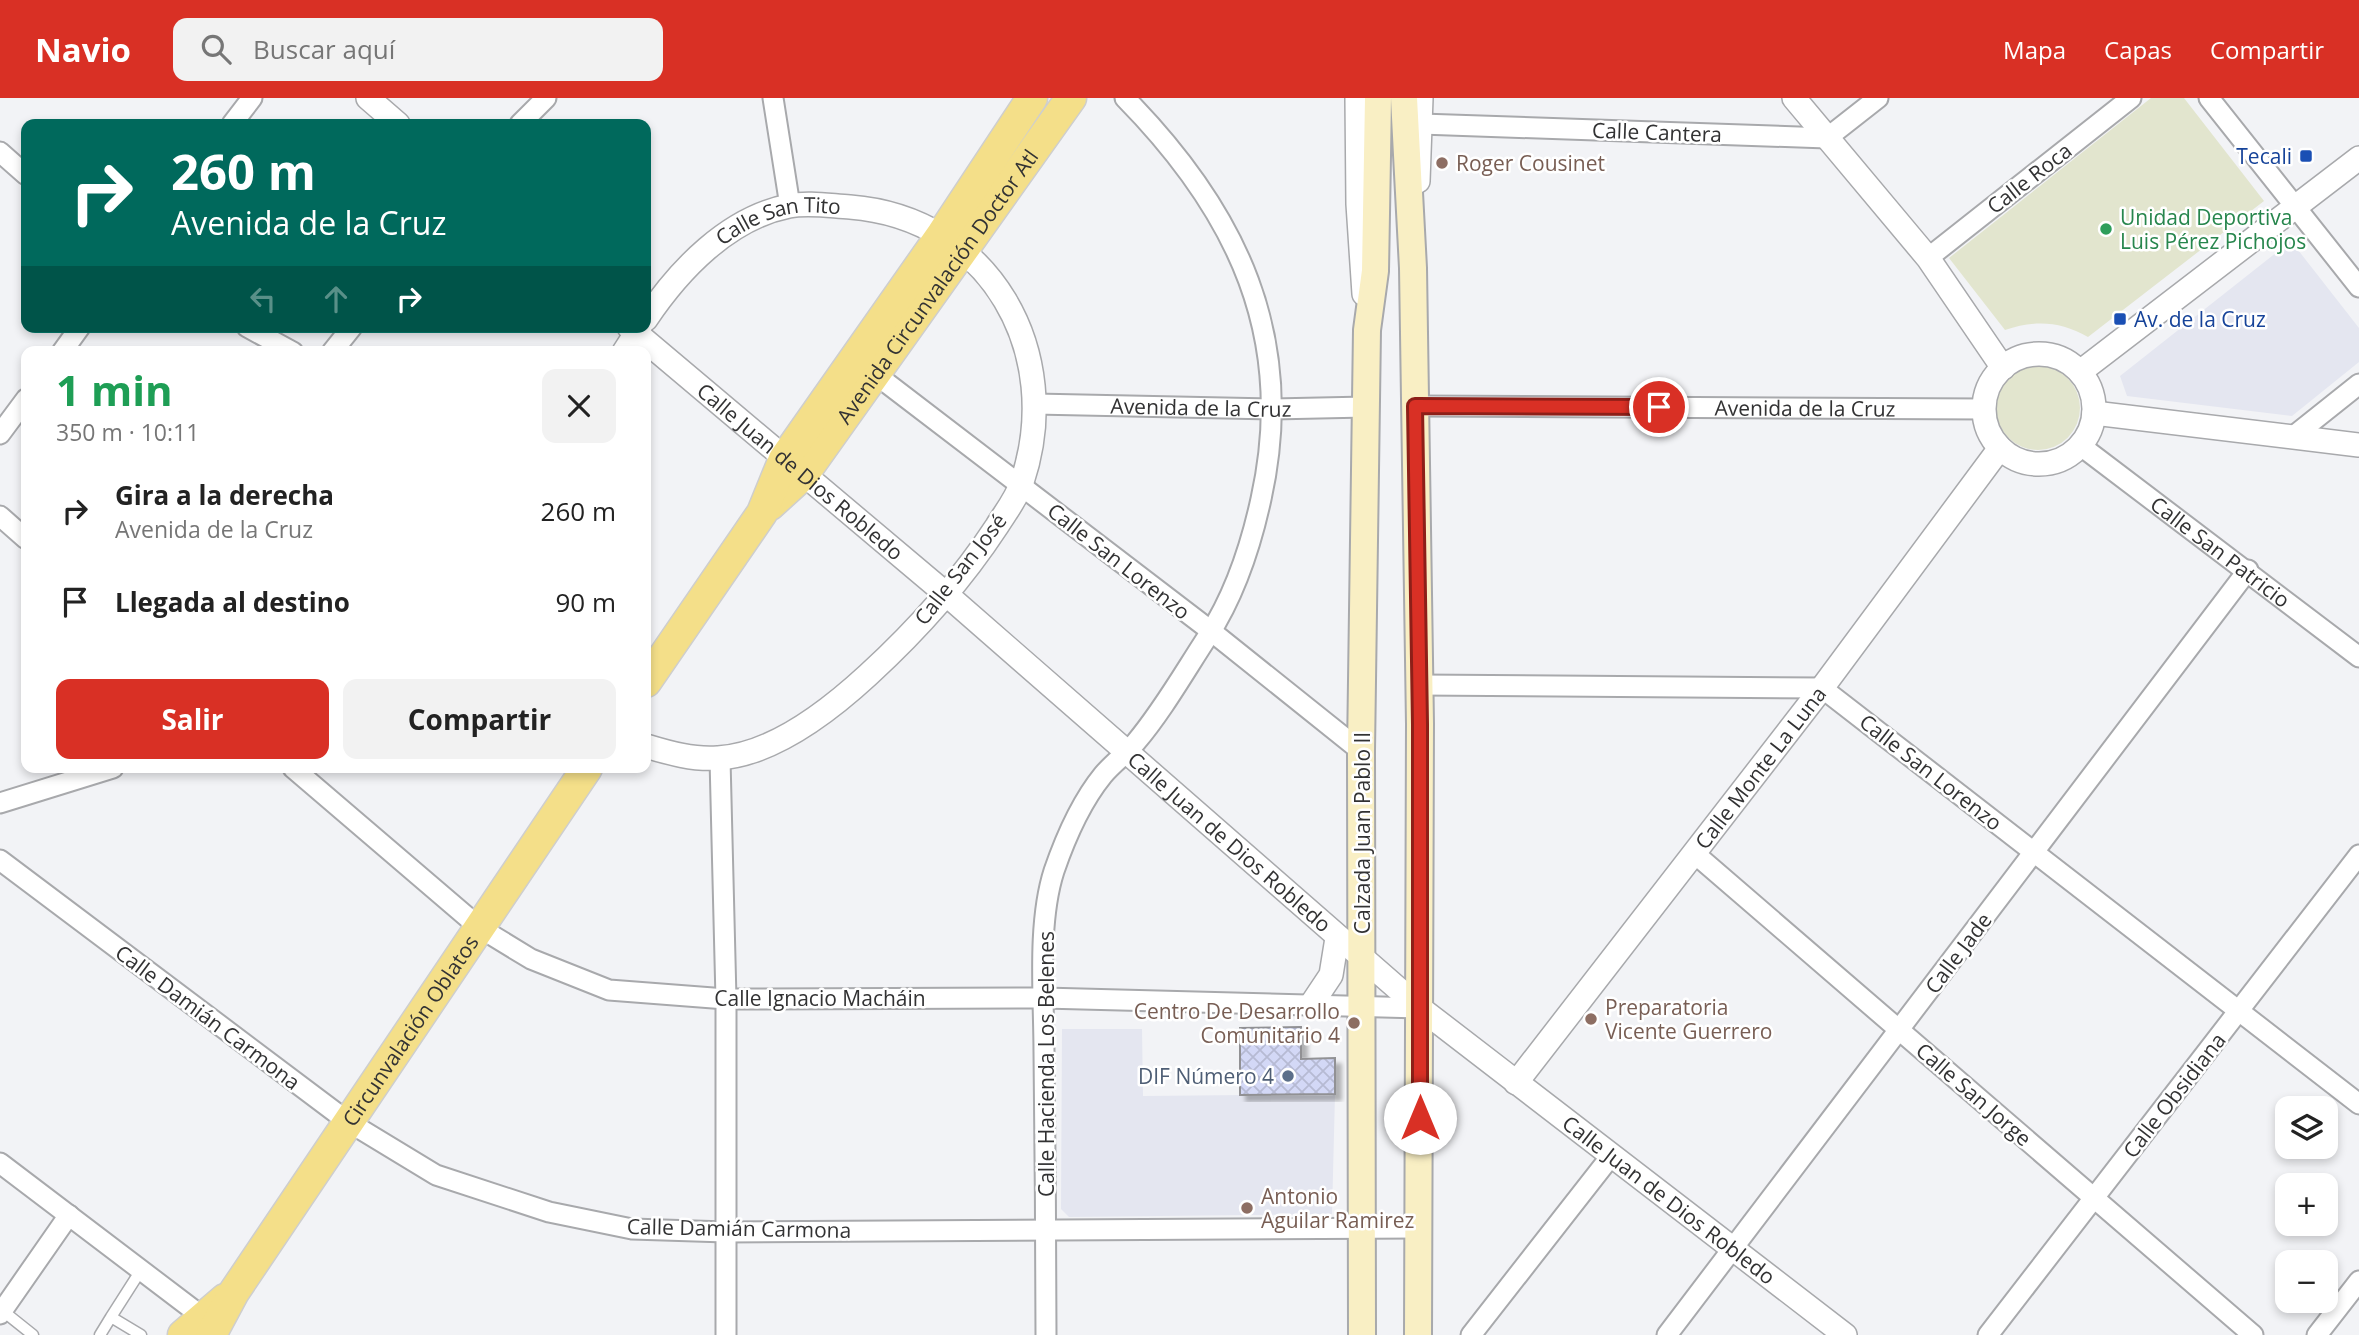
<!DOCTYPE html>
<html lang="es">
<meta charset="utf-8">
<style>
body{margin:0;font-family:"Open Sans",sans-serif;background:#f2f2f2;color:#222;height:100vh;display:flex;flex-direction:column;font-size:26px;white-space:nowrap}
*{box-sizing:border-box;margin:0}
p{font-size:23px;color:#767676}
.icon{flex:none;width:38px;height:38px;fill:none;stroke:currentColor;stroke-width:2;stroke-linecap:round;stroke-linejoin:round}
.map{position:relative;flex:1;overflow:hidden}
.panel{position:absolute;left:21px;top:248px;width:630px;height:427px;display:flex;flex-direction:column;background:#fff;border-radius:14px;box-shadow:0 4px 10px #0003}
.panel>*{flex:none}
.guide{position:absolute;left:21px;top:21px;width:630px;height:214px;border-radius:14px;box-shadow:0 4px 10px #0003;background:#00695c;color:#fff;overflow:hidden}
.controls{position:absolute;left:2275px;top:998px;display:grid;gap:14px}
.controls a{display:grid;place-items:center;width:63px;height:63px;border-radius:14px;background:#fff;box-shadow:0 4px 10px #0003;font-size:35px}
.pin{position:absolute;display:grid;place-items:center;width:60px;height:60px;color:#fff;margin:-30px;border:4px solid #fff;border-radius:50%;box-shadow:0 2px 7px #0007}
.me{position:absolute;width:77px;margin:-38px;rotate:0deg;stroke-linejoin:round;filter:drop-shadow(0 0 5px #0008)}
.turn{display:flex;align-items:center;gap:24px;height:147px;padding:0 35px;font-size:32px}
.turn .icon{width:91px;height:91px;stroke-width:2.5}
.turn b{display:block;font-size:49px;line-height:60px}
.lanes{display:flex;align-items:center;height:66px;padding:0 35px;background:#0003;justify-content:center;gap:35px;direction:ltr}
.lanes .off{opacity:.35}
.round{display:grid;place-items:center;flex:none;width:74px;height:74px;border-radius:14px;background:#f2f2f2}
.head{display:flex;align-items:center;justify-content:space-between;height:119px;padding:0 35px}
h1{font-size:42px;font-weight:700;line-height:52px;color:#1e9e55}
.button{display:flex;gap:14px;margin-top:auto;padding:14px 35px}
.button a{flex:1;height:80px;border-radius:14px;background:#d93025;color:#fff;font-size:28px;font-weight:700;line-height:80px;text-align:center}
.button a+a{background:#f2f2f2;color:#222}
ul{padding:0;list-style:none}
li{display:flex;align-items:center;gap:21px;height:91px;padding:0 35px}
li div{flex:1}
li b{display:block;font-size:26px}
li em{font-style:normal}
header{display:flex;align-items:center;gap:42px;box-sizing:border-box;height:98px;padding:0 35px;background:#d93025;color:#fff}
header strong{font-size:33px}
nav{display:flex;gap:38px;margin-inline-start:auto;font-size:24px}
.search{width:490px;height:63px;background:#f2f2f2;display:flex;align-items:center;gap:18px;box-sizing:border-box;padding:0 24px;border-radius:14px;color:#767676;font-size:26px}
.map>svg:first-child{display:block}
</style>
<header>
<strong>Navio</strong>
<div class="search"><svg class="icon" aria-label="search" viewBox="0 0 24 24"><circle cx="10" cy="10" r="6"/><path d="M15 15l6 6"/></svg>Buscar aquí</div>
<nav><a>Mapa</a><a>Capas</a><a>Compartir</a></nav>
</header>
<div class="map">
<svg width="2359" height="1237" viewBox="0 0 2359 1237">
<defs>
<pattern id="building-cross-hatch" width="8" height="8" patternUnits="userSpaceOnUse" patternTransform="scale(1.75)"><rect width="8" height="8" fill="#d3d8f6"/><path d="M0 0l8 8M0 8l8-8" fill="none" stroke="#b6bad3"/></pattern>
<filter id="shadow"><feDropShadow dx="6" dy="6" stdDeviation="2" flood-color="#0004"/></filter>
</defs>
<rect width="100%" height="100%" fill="#f2f3f6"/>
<path fill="#e4e6f0" d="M 2291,143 L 2359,230 L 2359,264 L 2292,318 L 2127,298 L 2120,278 Z
M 1062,931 L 1142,931 L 1143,998 L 1335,996 L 1332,1116 L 1069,1119 L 1061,1111 Z"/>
<path fill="#e2e5ce" d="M 2151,0 L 2184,0 L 2264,103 L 2088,239 C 2060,223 2035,222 2005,232 L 1949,160 Z
M1996 310a42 42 0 1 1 84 0a42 42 0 1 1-84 0Z"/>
<path fill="url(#building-cross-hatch)" stroke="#919194" stroke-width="2" filter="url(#shadow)" d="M 1301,929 L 1301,961 L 1335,960 L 1335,996 L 1240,997 L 1240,930 Z"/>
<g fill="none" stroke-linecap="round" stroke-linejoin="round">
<defs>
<path id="service" d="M 3,1213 L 33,1237
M 111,1219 L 141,1172
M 100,1237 L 111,1219 L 141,1237"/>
<g id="minor">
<path d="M 773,0 L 790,108"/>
<path d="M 2209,0 L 2359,189"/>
<path d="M 232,26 L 252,0"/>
<path d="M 520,26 L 546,0"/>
<path d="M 1421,26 L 1827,40 L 1878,0"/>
<path d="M 0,54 L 26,77"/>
<path d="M 1928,160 L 2131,0"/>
<path d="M 247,229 L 293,254"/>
<path d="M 62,254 L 80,229"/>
<path d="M 332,254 L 352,229"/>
<path d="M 875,276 L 1211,533 L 1361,653"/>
<path id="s1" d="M 1035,306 L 1273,311 L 1366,309"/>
<path id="s2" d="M 1415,308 L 1985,311"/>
<path d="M 0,336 L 26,301"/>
<path d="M 2295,337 L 2359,286"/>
<path id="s3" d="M 2081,348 L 2359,559"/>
<path d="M 0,418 L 26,441"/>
<path d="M 1419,587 L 1822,590 L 2359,1006"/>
<path d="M 720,661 L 726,901 L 726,1237"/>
<path d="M 293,670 L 480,830 L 531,861 L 609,892 L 726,901 L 1044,900 L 1420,910"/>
<path d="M 0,705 L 113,670"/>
<path d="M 1694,755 L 2253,1237"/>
<path d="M 0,762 L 347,1023 L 436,1077 L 549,1114 L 632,1131 L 726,1134 L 1420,1130"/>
<path d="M 0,1065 L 212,1226"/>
<path d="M 0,1216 L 69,1117"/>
<path d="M 1046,1237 C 1046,1143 1045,1048 1044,954 C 1044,899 1037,826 1054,773 C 1065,741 1081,704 1103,677 C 1113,665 1126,656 1136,644 C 1163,612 1185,573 1208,538 C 1234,498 1251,447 1261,401 C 1297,239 1237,114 1125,0"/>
<path d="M 1471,1237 L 1611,1058"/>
<path d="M 1667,1237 L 2248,472"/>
<path d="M 1988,1237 L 2359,757"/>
<path d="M 2317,1237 L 2359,1183"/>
</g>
<g id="tertiary">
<path d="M 368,0 L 398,26"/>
<path d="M 1357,0 L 1358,106 L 1364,196"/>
<path d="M 1794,0 L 1928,160 L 2003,270"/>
<path d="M 1418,83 L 1421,0"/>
<path id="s4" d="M 646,221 C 679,172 728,120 789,108 C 808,104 831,108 850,109 C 991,120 1065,255 1022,384 C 1017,400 1005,415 997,428 C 961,483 916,533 868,577 C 830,612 772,657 718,660 C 694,662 669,655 646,648"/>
<path id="s5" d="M 629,229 L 946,496 L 1420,910 L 1845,1237"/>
<path d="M 624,254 L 640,229"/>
<circle cx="2039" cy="311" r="55"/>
<path d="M 2080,274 L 2359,60"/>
<path d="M 2094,315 L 2359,347"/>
<path d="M 1311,907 L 1331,877 L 1337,840"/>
<path id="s6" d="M 1516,985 L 1822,590 L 2000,350"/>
</g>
<path id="secondary" d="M 1404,0 L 1413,170 L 1420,626 L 1418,1237
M 1362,1237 L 1361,653 L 1367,232 L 1375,173 L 1378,0"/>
<g id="primary">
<path id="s7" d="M 770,407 L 803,377 L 1071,0"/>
<path d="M 646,584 L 762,415 L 784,361 L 942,136 L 1032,0"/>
<path d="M 183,1237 L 225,1201"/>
<path id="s8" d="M 211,1237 L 234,1194 L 587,670"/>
</g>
</defs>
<use href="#service" stroke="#a8a9ac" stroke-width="13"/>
<use href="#minor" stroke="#a8a9ac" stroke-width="23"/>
<use href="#tertiary" stroke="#a8a9ac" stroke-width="26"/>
<use href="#secondary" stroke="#a8a9ac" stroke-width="30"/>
<use href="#primary" stroke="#cecece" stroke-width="33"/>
<use href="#service" stroke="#fff" stroke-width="10"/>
<use href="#minor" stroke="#fff" stroke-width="19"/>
<use href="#tertiary" stroke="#fff" stroke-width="23"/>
<use href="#secondary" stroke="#f9efc4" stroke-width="26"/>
<use href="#primary" stroke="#f4df89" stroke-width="30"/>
</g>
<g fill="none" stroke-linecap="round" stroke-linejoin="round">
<defs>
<path id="route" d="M 1420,1020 L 1420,626 L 1415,308 L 1659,309"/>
</defs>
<use href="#route" stroke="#8d1f18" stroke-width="18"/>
<use href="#route" stroke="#d93025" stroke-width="12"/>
</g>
<g fill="#1a4fb4" stroke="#fff" stroke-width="2.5">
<rect x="2299" y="51" width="14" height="14" rx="3.5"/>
<rect x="2113" y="214" width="14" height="14" rx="3.5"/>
</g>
<g fill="#8d6e63" stroke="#fff" stroke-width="2.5">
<circle cx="1442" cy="65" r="7"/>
<circle cx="1591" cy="921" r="7"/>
<circle cx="1354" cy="925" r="7"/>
<circle cx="1247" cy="1110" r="7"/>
</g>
<circle fill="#2e9e5b" stroke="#fff" stroke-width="2.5" cx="2106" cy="131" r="7"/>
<circle fill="#5c6f8a" stroke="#fff" stroke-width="2.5" cx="1288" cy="978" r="7"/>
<g text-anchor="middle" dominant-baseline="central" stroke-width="5" stroke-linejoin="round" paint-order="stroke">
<g font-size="21" fill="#323233" stroke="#fff">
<text transform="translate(1657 34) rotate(2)">Calle Cantera</text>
<text transform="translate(2029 80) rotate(-38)">Calle Roca</text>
<text stroke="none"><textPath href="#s4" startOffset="173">Calle San Tito</textPath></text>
<text stroke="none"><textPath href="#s7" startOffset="276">Avenida Circunvalación Doctor Atl</textPath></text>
<text stroke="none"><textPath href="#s1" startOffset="166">Avenida de la Cruz</textPath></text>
<text stroke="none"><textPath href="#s2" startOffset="390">Avenida de la Cruz</textPath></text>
<text stroke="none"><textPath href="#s5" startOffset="224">Calle Juan de Dios Robledo</textPath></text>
<text stroke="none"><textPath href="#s3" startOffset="175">Calle San Patricio</textPath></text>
<text transform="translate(1119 463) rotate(38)">Calle San Lorenzo</text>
<text transform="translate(960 471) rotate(-52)">Calle San José</text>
<text stroke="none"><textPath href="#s6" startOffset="399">Calle Monte La Luna</textPath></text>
<text transform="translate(1931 674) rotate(38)">Calle San Lorenzo</text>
<text transform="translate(1362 735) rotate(-90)">Calzada Juan Pablo II</text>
<text stroke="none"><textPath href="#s5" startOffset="791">Calle Juan de Dios Robledo</textPath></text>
<text transform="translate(1958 855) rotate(-53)">Calle Jade</text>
<text x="820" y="900">Calle Ignacio Macháin</text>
<text transform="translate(208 919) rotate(37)">Calle Damián Carmona</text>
<text stroke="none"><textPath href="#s8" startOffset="364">Circunvalación Oblatos</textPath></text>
<text transform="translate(1046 966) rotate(-90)">Calle Hacienda Los Belenes</text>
<text transform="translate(1974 996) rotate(41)">Calle San Jorge</text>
<text transform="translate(2174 997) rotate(-52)">Calle Obsidiana</text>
<text stroke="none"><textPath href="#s5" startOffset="1358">Calle Juan de Dios Robledo</textPath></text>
<text transform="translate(739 1130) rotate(1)">Calle Damián Carmona</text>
</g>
<g font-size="21" fill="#164399" stroke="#fff" text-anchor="end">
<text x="2292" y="58">Tecali</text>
<text x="2134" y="221" text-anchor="start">Av. de la Cruz</text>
</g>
<g font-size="21" fill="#785e54" stroke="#fff" text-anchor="start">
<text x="1456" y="65">Roger Cousinet</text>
<text x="1605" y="909">Preparatoria<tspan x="1605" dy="24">Vicente Guerrero</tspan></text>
<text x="1340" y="913" text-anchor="end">Centro De Desarrollo<tspan x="1340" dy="24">Comunitario 4</tspan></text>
<text x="1261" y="1098">Antonio<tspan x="1261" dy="24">Aguilar Ramirez</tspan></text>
</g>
<g font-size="21" fill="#27864d" stroke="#fff" text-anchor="start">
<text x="2120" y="119">Unidad Deportiva<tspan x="2120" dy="24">Luis Pérez Pichojos</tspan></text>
</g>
<g font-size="21" fill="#4e5e75" stroke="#fff" text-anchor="end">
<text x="1274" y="978">DIF Número 4</text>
</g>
</g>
</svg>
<div class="controls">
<a><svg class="icon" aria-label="layers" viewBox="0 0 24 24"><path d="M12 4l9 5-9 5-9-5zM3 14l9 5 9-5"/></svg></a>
<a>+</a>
<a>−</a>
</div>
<div class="pin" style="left:1659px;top:309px;background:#d93025"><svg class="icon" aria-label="arrive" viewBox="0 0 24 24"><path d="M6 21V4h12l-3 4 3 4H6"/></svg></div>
<svg class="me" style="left:1420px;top:1020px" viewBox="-20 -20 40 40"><circle r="19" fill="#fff"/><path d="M0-13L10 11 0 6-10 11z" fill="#d93025"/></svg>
<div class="guide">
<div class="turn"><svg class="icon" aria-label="right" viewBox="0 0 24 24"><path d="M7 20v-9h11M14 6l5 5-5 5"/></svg><div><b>260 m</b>Avenida de la Cruz</div></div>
<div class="lanes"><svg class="icon off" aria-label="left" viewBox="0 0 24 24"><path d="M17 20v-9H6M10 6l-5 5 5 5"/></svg><svg class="icon off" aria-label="ahead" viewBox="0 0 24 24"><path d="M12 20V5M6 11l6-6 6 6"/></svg><svg class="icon" aria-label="right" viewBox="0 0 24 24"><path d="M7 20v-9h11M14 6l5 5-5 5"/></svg></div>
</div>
<section class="panel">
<div class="head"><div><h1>1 min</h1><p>350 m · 10:11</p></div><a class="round"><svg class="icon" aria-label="close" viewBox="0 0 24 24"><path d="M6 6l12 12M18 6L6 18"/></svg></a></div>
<ul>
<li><svg class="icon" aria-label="right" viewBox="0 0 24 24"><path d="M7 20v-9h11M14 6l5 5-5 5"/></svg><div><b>Gira a la derecha</b><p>Avenida de la Cruz</p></div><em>260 m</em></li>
<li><svg class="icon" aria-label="arrive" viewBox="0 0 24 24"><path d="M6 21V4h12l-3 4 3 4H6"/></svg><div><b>Llegada al destino</b></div><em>90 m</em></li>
</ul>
<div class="button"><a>Salir</a><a>Compartir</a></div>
</section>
</div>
